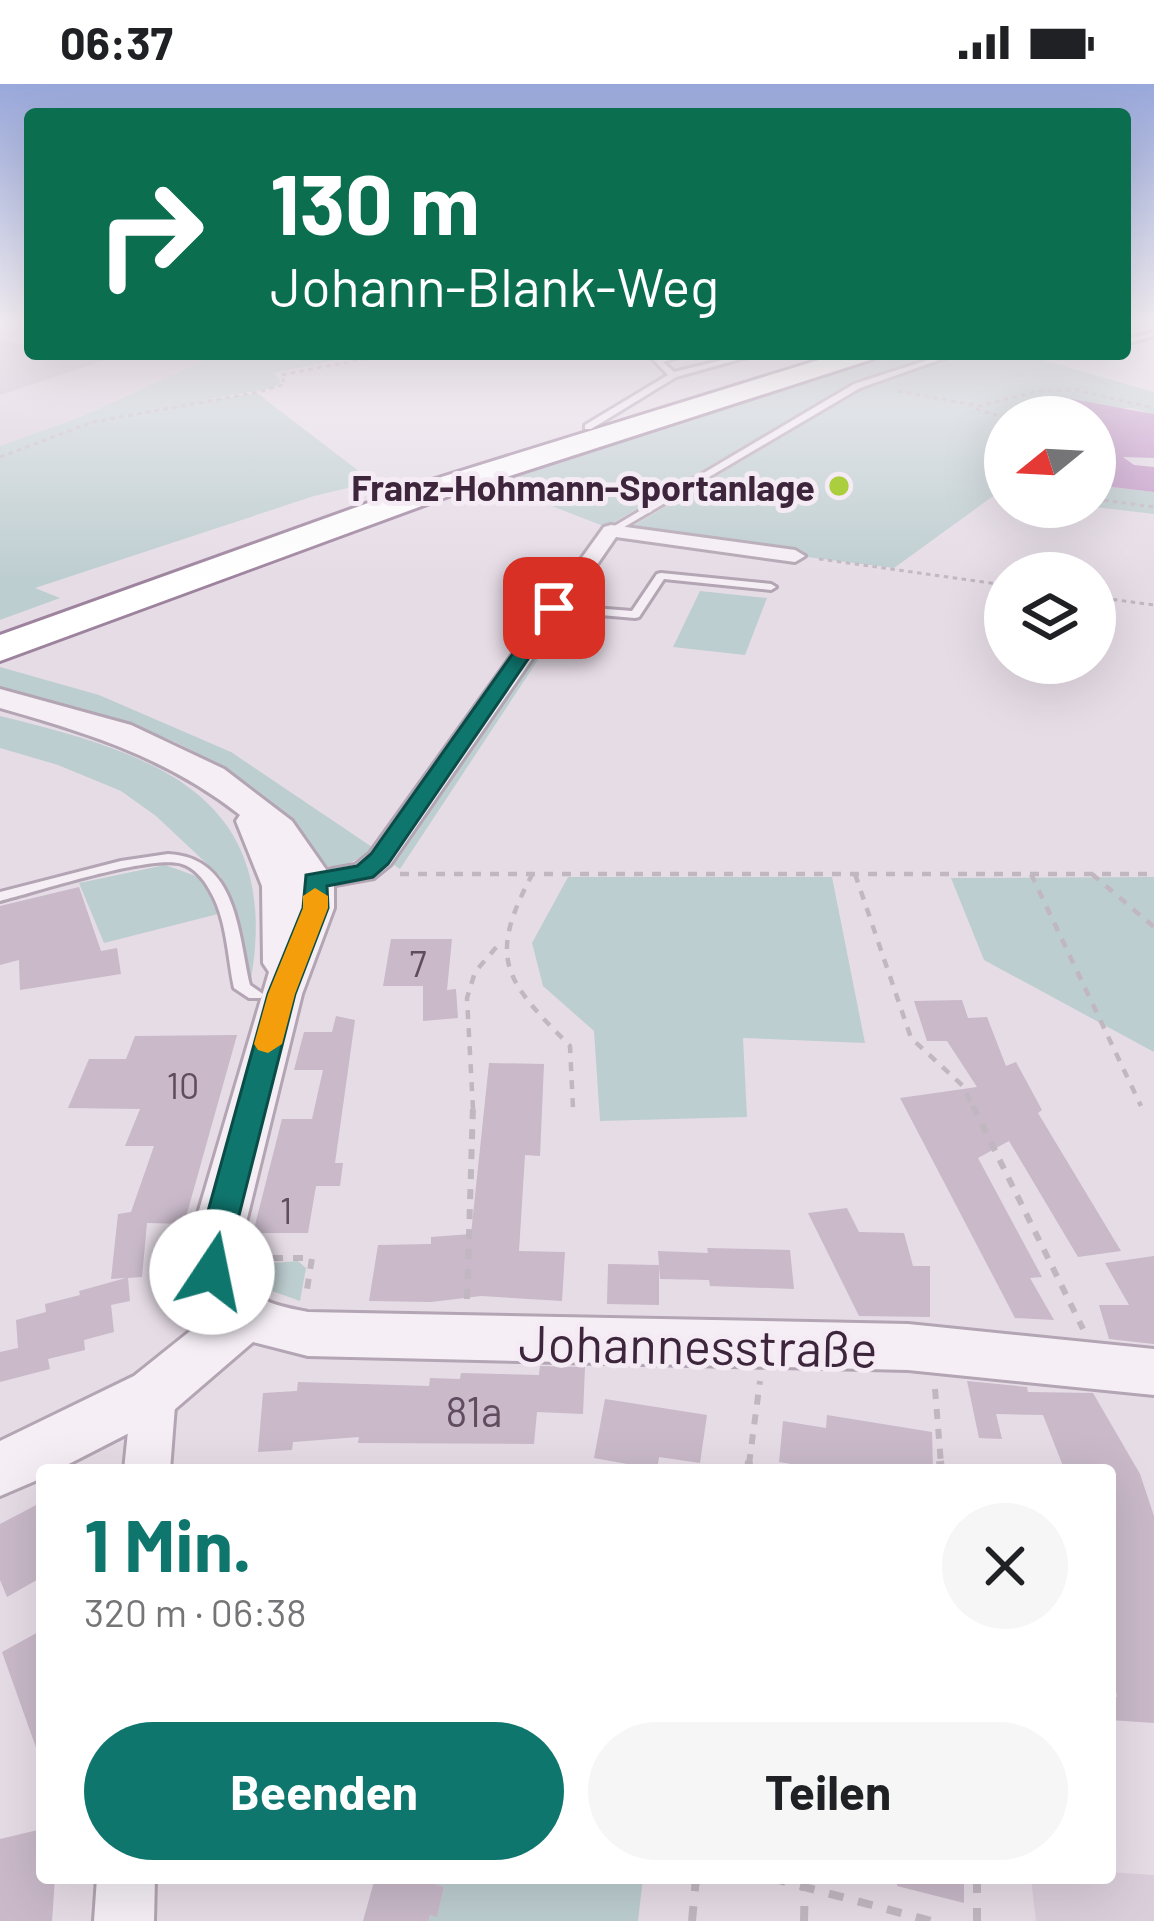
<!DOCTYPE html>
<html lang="de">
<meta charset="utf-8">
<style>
body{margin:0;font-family:Barlow,sans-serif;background:#f6f6f6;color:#202124;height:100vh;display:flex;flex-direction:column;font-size:45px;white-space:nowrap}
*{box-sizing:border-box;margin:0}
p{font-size:39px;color:#757577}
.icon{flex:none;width:66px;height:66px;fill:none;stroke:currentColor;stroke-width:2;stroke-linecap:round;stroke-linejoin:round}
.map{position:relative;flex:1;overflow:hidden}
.panel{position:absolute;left:36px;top:1380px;width:1080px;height:420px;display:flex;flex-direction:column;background:#fff;border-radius:12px;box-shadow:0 12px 48px #0002}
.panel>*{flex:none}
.banner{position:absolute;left:24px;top:24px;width:1107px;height:252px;border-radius:12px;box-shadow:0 12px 48px #0002;background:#0b6e4f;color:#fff;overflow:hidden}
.needle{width:78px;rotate:252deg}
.fabs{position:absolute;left:984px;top:312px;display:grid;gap:24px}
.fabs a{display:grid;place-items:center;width:132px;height:132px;border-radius:50%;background:#fff;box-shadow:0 12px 48px #0002;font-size:60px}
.pin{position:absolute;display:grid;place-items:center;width:102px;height:102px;color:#fff;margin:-51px;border-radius:24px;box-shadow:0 6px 18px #0006}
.me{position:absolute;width:132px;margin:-66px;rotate:11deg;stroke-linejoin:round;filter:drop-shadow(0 0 9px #0008)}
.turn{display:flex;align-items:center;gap:42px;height:252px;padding:0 48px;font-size:54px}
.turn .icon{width:156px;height:156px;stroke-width:2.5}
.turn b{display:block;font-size:84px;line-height:102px}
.round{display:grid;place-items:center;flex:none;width:126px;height:126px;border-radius:63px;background:#f6f6f6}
.overview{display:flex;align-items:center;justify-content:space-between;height:204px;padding:0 48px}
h1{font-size:72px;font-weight:700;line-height:90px;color:#0f766e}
.cta{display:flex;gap:24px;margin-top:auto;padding:24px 48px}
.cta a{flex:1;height:138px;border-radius:72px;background:#0f766e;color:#fff;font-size:48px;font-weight:700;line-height:138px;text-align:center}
.cta a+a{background:#f6f6f6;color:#202124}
.status{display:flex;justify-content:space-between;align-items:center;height:84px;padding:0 60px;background:#fff;direction:ltr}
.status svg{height:33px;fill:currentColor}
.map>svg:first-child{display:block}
</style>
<div class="status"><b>06:37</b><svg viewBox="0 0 49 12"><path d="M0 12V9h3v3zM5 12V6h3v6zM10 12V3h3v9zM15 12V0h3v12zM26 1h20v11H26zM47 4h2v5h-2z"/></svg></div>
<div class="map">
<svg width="1154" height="1837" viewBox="0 0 1154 1837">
<rect width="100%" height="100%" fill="#e6dce6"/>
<path fill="#dbcedb" d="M 0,239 L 30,239 L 30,270 L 218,270 L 85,331 L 0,362 Z
M 1110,1788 L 1154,1791 L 1154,1837 L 1036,1837 L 1031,1794 L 1110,1794 Z"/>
<path fill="#bdced0" d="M 218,270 L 361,271 L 274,289 L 281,298 L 273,304 L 199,317 L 257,309 L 373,398 L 314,412 L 35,504 L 60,514 L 0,536 L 0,362 L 85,331 Z
M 905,270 L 1111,270 L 1033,273 L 1154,308 L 1154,330 L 1130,324 L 1030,325 L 1038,333 L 1005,333 L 1005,411 L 996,410 L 894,484 L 799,472 L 795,480 L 611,455 L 833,323 L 817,319 L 606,443 L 500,402 L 458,409 L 834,287 Z
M 1095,401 L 1154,408 L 1154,430 L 1095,423 Z
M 700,507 L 767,514 L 745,571 L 673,563 Z
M 547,546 L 555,550 L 400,785 L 391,779 Z
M 0,583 L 99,611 L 231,668 L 372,763 L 371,768 L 344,782 L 327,782 C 288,760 260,716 225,688 C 165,640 72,627 0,607 Z
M 0,632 C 156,670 285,711 250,901 L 221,793 L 156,732 L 121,707 L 58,681 L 0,664 Z
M 165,781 L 207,796 L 222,829 L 104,859 L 79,799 Z
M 568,793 L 832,793 L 865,959 L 743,954 L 747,1033 L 600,1037 L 594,947 L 543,902 L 532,859 Z
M 1154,793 L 1154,968 L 984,876 L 951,794 Z
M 298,1177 L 306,1184 L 300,1217 L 272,1207 L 250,1181 Z
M 419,1794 L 643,1794 L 638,1837 L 429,1837 L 430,1831 L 437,1832 L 444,1803 Z"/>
<path fill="#c396c7" d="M 1060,313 L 1154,330 L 1154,374 L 1123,373 L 1134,381 L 1154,383 L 1154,408 L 1095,401 L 1095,333 L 1038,333 L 1029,320 Z"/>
<path fill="#c9b9c9" d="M 0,256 L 30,262 L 30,270 L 111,270 L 112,274 L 0,311 Z
M 79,803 L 101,867 L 117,864 L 121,890 L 20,906 L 19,876 L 0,881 L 0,822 Z
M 391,855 L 452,855 L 447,906 L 456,905 L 458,934 L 423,937 L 423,902 L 383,902 Z
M 962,916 L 968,934 L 987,933 L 1006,982 L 1016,978 L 1042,1026 L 1038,1029 L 1121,1167 L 1078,1173 L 1009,1057 L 978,1074 L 1042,1193 L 1030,1194 L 1054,1236 L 1015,1234 L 900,1014 L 977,1003 L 947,957 L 927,957 L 914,917 Z
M 336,932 L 355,936 L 335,1079 L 343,1079 L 340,1102 L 316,1102 L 308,1149 L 253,1149 L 282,1035 L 312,1035 L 323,986 L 294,986 L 304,948 L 332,948 Z
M 237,951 L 184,1140 L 147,1139 L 142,1193 L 128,1194 L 130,1217 L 111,1221 L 114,1248 L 84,1256 L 85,1266 L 48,1275 L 50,1285 L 0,1298 L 0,1268 L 18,1264 L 16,1236 L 46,1228 L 45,1220 L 80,1211 L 79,1207 L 126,1194 L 111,1195 L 118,1130 L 131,1128 L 154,1062 L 125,1062 L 140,1025 L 68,1024 L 89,975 L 126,975 L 135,952 Z
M 489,979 L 544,980 L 540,1072 L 525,1071 L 519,1167 L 565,1168 L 562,1217 L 481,1212 L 431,1218 L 369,1217 L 378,1161 L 431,1160 L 431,1153 L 471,1150 Z
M 847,1124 L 859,1148 L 904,1149 L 913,1182 L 930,1182 L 930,1233 L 859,1232 L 808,1129 Z
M 707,1164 L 790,1166 L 794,1205 L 710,1202 L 709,1196 L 660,1195 L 658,1167 L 708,1169 Z
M 1154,1172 L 1154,1260 L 1109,1255 L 1099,1221 L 1129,1221 L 1105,1179 Z
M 608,1180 L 659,1181 L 659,1221 L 607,1220 Z
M 540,1282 L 585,1283 L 583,1330 L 537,1328 L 534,1360 L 358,1359 L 359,1353 L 293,1358 L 292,1366 L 258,1368 L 263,1309 L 297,1307 L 298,1298 L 429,1302 L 430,1294 L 460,1295 L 461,1289 L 539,1291 Z
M 967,1297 L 1027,1303 L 1028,1308 L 1093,1309 L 1140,1390 L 1154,1432 L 1154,1639 L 1110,1636 L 1110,1613 L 1117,1613 L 1110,1581 L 1110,1386 L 1063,1382 L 1043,1331 L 996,1330 L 1002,1355 L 979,1354 Z
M 605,1315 L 707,1331 L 700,1379 L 659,1373 L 657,1386 L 626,1386 L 627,1380 L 594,1374 Z
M 827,1331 L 932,1348 L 933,1386 L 827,1386 L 779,1378 L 783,1337 L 826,1344 Z
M 42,1418 L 42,1493 L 7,1513 L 0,1496 L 0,1440 Z
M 42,1546 L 42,1671 L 39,1672 L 2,1568 Z
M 42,1745 L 42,1794 L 55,1794 L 52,1837 L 0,1837 L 0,1755 Z
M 375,1794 L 419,1794 L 444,1803 L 437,1833 L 430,1831 L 429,1837 L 363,1837 Z
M 898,1794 L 964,1794 L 964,1819 L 897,1802 Z"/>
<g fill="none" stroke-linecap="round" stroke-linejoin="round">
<defs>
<path id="service" d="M 1125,239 L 1130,239 L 1125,241 Z
M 1154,248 L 1154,252 L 1125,260 L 1125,256 Z
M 648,270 L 655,270 L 660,274 L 689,270 L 663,278 L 674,288 L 747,270 L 758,270 L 676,293 L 591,345 L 585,345 L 585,341 L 668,291 Z
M 878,270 L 892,270 L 854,279 L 850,277 Z
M 946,270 L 956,270 L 860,304 L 614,449 L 606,447 L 854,300 Z
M 661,489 L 771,500 L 776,503 L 771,506 L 664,495 L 639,533 L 635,534 L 554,527 L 549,524 L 554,521 L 632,527 L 657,490 Z
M 168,770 C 237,773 238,849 250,901 L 263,910 L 261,914 L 249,914 L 234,904 C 227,871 227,834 209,805 C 204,795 193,783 182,780 C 152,770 36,808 0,817 L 0,808 L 121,777 Z"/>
<path id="minor" d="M 611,441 L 795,466 L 805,472 L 795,478 L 616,453 L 390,781 L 374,794 L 291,809 L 281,806 L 276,800 L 281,794 L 355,781 L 370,769 L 604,443 Z
M 154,1290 L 170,1296 L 176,1309 L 170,1386 L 124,1386 L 132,1309 L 138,1296 Z
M 97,1794 L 155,1794 L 154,1837 L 94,1837 Z"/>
<path id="tertiary" d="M 0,605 L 131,641 L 224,685 L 292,737 L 334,797 L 334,824 L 302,910 L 239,1167 C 241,1214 266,1220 308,1228 L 908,1240 L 1154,1265 L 1154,1311 L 908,1286 L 308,1272 L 253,1258 L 174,1326 L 57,1386 L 42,1386 L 42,1394 L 0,1412 L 0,1357 L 134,1292 L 209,1232 L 193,1204 L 187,1167 L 269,888 L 263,879 L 262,802 L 236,737 L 240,731 C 168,674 88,649 0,624 Z"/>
<path id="motorway" d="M 838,270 L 877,270 L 873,275 L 457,409 L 0,577 L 0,551 L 435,395 Z"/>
</defs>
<use href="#service" stroke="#b3a5b3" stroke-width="6"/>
<use href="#minor" stroke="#b3a5b3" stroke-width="6"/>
<use href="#tertiary" stroke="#b3a5b3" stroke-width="6"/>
<use href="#motorway" stroke="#9d839d" stroke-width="6"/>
<path stroke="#c1b7c1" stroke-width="3" stroke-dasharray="4.5 4.5" stroke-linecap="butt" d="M 898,307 L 979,322 L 1039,307 L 1076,306 L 1154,324
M 976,325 L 1005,334
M 0,373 L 93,338 L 259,308 L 285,300 L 281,291 L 374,273
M 1095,415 L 1154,423
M 819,475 L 1005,501
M 1095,513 L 1154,521"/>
<path stroke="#c1b7c1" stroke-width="4.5" stroke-dasharray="9 9" stroke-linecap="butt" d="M 533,789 C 486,876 505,896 570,962 L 573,1024
M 400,790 L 1154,790
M 855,790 L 911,954 L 963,1002 L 974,1025
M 1031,790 L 1141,1022
M 1092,790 L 1154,843
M 473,1025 L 467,914 L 475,888 L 499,860"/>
<path stroke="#c1b7c1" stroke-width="6" stroke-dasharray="10 10" stroke-linecap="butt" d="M 973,1022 L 1083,1245
M 253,1174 L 312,1174 L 306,1212
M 467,1215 L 473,1022
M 935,1305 L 941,1380
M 749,1380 L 760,1297"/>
<path stroke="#c1b7c1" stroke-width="8" stroke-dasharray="15 15" stroke-linecap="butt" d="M 940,1377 L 941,1386
M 748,1386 L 749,1377
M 771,1794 L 931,1837
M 977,1794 L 977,1837
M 692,1837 L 696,1794
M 804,1837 L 805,1794"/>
<use href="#service" fill="#f5eff5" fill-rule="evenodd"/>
<use href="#minor" fill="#f5eff5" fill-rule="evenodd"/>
<use href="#tertiary" fill="#f5eff5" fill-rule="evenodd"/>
<use href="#motorway" fill="#fff" fill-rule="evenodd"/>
</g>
<linearGradient id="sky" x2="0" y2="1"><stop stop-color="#99a8db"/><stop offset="0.48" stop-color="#f4eff4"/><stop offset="1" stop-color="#f4eff4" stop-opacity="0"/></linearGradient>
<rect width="1154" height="496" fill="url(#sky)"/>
<path fill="#0f766e" stroke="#0a4d48" stroke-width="3" d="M 548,520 L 563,524 L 388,780 L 373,793 L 327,802 L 328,824 L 295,910 L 230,1167 L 224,1197 L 212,1201 L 200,1197 L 195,1188 L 197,1167 L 268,910 L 303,824 L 306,791 L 357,782 L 371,770 Z"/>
<path fill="#f59e0b" d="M 315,804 L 328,812 L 328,824 L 295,910 L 282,960 L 268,969 L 258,966 L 254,960 L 268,910 L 303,824 L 303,812 Z"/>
<circle fill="#abce3e" stroke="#f4ebf4" stroke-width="4.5" cx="839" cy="402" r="12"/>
<g text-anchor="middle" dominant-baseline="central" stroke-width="10" stroke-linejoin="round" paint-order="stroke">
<g font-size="36" font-weight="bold" fill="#3d263c" stroke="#f4ebf4" text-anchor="end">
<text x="815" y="402">Franz-Hohmann-Sportanlage</text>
</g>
<g font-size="36" fill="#604b5f">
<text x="418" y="878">7</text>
<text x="183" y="1000">10</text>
<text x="286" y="1125">1</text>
</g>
<g font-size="42" fill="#604b5f">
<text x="474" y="1326">81a</text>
</g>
<g font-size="51" fill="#3d263c" stroke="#f4ebf4">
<text transform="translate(698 1260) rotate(1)">Johannesstraße</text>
</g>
</g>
</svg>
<div class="fabs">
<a><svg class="needle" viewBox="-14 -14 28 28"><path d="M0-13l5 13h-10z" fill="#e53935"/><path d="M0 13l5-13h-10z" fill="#757577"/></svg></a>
<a><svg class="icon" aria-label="layers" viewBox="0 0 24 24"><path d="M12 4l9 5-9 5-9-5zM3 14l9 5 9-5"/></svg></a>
</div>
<div class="pin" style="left:554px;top:524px;background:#d93025"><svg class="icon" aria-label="arrive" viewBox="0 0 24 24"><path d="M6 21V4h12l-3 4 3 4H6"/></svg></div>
<svg class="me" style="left:212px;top:1188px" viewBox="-20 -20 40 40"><circle r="19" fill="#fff"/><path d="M0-13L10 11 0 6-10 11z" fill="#0f766e"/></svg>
<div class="banner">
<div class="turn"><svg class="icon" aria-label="right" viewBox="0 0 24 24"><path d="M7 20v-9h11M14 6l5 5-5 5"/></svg><div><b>130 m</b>Johann-Blank-Weg</div></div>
</div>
<section class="panel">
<div class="overview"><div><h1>1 Min.</h1><p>320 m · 06:38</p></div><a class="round"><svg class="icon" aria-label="close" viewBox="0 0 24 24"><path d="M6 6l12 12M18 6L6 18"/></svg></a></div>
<div class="cta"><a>Beenden</a><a>Teilen</a></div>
</section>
</div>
